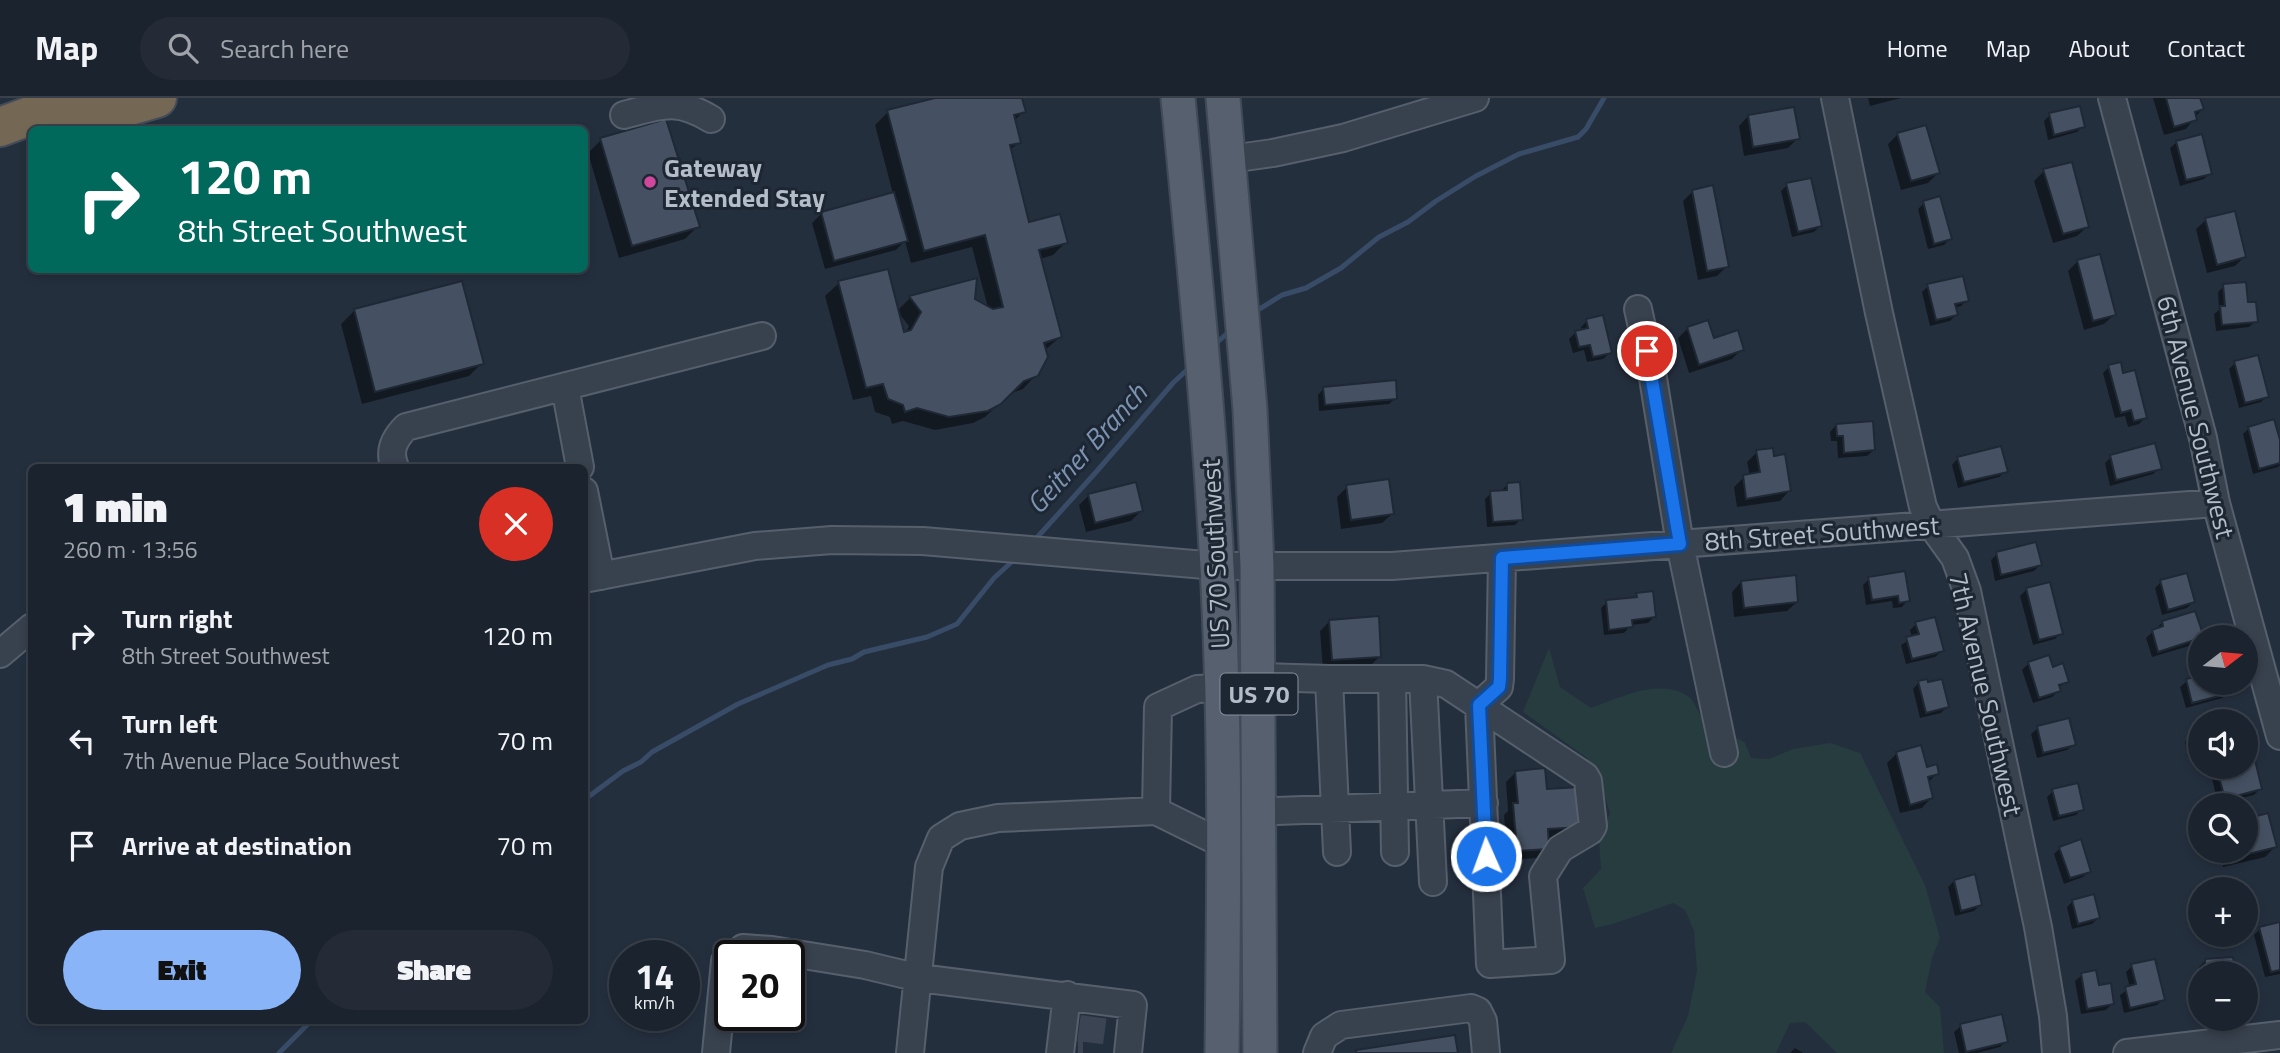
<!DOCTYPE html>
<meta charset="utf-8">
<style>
body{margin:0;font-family:"Titillium Web",sans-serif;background:#242b36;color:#f1f3f6;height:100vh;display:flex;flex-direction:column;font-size:26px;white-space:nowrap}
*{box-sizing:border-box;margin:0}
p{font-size:23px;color:#a0a4aa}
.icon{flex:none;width:38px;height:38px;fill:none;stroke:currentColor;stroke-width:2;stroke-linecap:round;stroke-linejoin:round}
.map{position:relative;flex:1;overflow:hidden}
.details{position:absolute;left:28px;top:366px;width:560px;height:560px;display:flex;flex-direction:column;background:#1b232e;border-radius:10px;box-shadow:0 4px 10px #0003,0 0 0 2px #39404a}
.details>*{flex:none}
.top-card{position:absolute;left:28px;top:28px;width:560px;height:147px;border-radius:10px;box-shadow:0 4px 10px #0003,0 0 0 2px #39404a;background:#00695c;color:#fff;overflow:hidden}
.needle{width:46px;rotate:74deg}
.buttons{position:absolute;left:2188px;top:527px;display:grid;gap:14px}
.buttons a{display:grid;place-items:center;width:70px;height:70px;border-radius:50%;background:#1b232e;box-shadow:0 4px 10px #0003,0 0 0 2px #39404a;font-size:35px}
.speed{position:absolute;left:609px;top:842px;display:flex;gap:14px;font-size:35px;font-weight:700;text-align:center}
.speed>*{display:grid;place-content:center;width:91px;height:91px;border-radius:50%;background:#1b232e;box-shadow:0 4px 10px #0003,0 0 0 2px #39404a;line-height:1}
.speed small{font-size:18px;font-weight:400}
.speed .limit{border:4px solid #111;border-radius:10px;background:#fff;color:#111}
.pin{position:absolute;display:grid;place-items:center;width:60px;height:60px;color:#fff;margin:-30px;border:4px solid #fff;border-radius:50%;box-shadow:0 2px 7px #0007}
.me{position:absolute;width:77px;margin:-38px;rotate:358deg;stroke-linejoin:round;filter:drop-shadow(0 0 5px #0008)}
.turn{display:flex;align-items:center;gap:24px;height:147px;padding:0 35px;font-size:32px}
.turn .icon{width:91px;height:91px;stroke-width:2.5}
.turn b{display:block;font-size:49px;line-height:60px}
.round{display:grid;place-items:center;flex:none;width:74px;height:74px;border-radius:37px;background:#242b36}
.summary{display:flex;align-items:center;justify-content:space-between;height:119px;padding:0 35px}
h1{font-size:42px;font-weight:800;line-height:52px}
.cta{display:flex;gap:14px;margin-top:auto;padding:14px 35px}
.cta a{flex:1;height:80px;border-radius:42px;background:#8ab4f8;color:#111;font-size:28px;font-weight:800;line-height:80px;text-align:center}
.cta a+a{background:#242b36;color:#f1f3f6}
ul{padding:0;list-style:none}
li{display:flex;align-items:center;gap:21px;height:105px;padding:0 35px}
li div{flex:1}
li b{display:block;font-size:26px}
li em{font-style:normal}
header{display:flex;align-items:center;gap:42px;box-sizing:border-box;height:98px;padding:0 35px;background:#1b232e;border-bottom:2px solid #39404a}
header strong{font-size:33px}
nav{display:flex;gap:38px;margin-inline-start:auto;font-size:24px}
.search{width:490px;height:63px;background:#242b36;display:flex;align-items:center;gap:18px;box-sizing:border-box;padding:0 24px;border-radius:38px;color:#a0a4aa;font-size:26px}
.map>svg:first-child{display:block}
</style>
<header>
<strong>Map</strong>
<div class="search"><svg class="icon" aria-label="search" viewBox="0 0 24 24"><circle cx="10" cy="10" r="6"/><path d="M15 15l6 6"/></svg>Search here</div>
<nav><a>Home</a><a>Map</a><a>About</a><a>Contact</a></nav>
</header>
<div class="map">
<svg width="2280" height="955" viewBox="0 0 2280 955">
<rect width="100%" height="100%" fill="#242f3e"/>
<path fill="#263c3f" d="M 1549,550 L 1560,589 L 1591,610 C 1619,600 1662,578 1690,600 C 1696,605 1721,660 1728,671 L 1738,640 L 1745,645 L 1751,660 L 1769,661 L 1793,651 L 1830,645 L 1860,655 L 1925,787 L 1940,840 L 1932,860 L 1925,894 L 1940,909 L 1944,955 L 1837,955 L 1805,924 L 1790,925 L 1776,955 L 1671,955 L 1688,918 L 1697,873 L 1694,833 L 1685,812 L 1673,805 L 1613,826 L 1595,830 L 1583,790 L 1601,771 L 1599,743 L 1610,715 L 1602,689 L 1587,660 L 1523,614 Z"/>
<path fill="#0007" d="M 942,0 L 1020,0 L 1024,13 L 1014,23 L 1019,44 L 1009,53 L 1028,126 L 1066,144 L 1053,157 L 1040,161 L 1060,239 L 1044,253 L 1036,277 L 1023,291 L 1009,296 L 985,319 L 973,325 L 935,332 L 903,323 L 892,326 L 890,319 L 875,314 L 871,298 L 853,302 L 825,198 L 839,185 L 904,238 L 909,228 L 897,213 L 910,200 L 975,182 L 973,202 L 988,210 L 972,149 L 911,165 L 905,143 L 896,152 L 825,171 L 812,125 L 822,115 L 893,96 L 875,27 L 888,14 Z
M 1868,0 L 1901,0 L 1870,8 Z
M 2153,0 L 2199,0 L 2202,11 L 2186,31 L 2164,37 Z
M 2050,17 L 2083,28 L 2077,34 L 2048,42 L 2044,23 Z
M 1748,18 L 1798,40 L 1788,50 L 1744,58 L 1739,28 Z
M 1898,36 L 1938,75 L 1928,85 L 1901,92 L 1888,46 Z
M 601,42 L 698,128 L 685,141 L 619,160 L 588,55 Z
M 2177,44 L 2210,75 L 2204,81 L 2180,88 L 2170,50 Z
M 2044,73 L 2087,129 L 2077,138 L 2053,145 L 2034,83 Z
M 1787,87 L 1820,128 L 1814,134 L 1792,139 L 1781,93 Z
M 1693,93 L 1727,168 L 1717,178 L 1698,182 L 1683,103 Z
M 1924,105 L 1950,141 L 1944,147 L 1928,151 L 1918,111 Z
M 2206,122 L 2244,159 L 2235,168 L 2207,175 L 2196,131 Z
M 2078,163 L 2114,217 L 2104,226 L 2084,232 L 2068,173 Z
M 1928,188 L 1967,202 L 1961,208 L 1955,210 L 1956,217 L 1950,223 L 1930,228 L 1922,194 Z
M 2224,188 L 2246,206 L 2256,223 L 2249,229 L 2216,233 L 2214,216 L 2219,212 L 2218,194 Z
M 354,213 L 482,265 L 469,278 L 362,306 L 341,226 Z
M 1587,223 L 1610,255 L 1603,261 L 1587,264 L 1584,252 L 1573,255 L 1569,241 L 1576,234 L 1582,233 L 1581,229 Z
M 1688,230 L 1713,242 L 1742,251 L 1732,261 L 1689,275 L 1678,240 Z
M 2235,265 L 2267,298 L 2261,304 L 2239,310 L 2229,271 Z
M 2109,269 L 2122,277 L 2145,320 L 2139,326 L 2128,329 L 2125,318 L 2115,320 L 2103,275 Z
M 1324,290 L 1396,300 L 1389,306 L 1319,313 L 1318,297 Z
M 1836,327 L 1874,352 L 1867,358 L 1838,360 L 1837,343 L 1831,343 L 1830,334 Z
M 2249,330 L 2280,349 L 2280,367 L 2278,369 L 2253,376 L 2243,336 Z
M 1757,354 L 1773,360 L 1789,393 L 1780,403 L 1737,409 L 1734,389 L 1744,379 L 1750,378 L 1747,364 Z
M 2111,359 L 2160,370 L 2153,376 L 2110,388 L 2105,365 Z
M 1958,360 L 2006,373 L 1999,379 L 1958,390 L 1952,367 Z
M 1507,387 L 1521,421 L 1515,427 L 1487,429 L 1485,401 L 1491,395 L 1500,394 Z
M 1347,389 L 1392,416 L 1382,425 L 1341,431 L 1337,399 Z
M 1089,397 L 1141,413 L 1131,423 L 1086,434 L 1079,407 Z
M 1997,456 L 2040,467 L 2034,473 L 1995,483 L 1991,462 Z
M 1869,481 L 1908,502 L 1902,509 L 1893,510 L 1892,503 L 1866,507 L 1863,487 Z
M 1741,484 L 1797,504 L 1787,513 L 1734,519 L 1732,494 Z
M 2161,484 L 2193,504 L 2187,510 L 2162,517 L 2155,490 Z
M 2027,491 L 2061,535 L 2055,541 L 2033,547 L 2020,498 Z
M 1637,497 L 1654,519 L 1648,525 L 1631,527 L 1624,535 L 1604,537 L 1601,510 L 1607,504 L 1632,502 Z
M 1330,523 L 1380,558 L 1370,568 L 1323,571 L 1320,533 Z
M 2162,525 L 2200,539 L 2200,542 L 2196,546 L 2152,559 L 2146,540 Z
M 1916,526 L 1942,553 L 1935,559 L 1906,566 L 1901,547 L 1912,540 L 1910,532 Z
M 2029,565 L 2052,571 L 2067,583 L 2058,590 L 2059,593 L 2052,599 L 2033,605 L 2022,572 Z
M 2200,572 L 2200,584 L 2229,594 L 2222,600 L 2186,610 L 2180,589 L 2187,583 L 2194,581 L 2193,578 Z
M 1919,584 L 1947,609 L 1941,615 L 1920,620 L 1913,591 Z
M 2038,630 L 2074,646 L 2067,652 L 2037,660 L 2031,636 Z
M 2200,636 L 2200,657 L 2189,660 L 2185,644 L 2191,638 Z
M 1897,655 L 1937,675 L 1928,685 L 1931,700 L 1922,710 L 1900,715 L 1887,665 Z
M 2217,670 L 2260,691 L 2254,697 L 2218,706 L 2211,676 Z
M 1516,674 L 1545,693 L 1578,690 L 1571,738 L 1547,740 L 1547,750 L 1537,760 L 1508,762 L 1504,717 L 1508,713 L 1506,684 Z
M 2053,693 L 2082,711 L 2076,717 L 2053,723 L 2047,699 Z
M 2275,749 L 2265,759 L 2223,769 L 2219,752 Z
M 2060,750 L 2089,773 L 2083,779 L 2064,786 L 2054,756 Z
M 1954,783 L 1980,807 L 1974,813 L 1955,818 L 1948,789 Z
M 2073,803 L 2098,820 L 2092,826 L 2072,831 L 2067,809 Z
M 2280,826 L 2280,876 L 2265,879 L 2254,837 L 2260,831 Z
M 2205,863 L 2233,875 L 2200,875 L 2200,877 L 2199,869 Z
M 2132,868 L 2163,901 L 2157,907 L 2124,915 L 2120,897 L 2130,890 L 2126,874 Z
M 2082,877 L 2097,889 L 2112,906 L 2106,912 L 2081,916 L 2075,883 Z
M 1961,928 L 2006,943 L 2000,949 L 1977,955 L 1959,955 L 1954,934 Z
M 1795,950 L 1803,955 L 1790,955 Z"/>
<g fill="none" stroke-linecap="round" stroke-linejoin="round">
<path stroke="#394c67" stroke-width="5" d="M 1253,215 L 1282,197 L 1306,190 L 1341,170 L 1379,139 L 1408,124 L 1436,103 L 1476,78 L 1519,56 L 1578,39 L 1586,31 L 1604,0
M 1213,248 L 1232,231
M 1033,444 L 1097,373 L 1173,285 L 1190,269
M 584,702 L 623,673 L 641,664 L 652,654 L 738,606 L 828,567 L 852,561 L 864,554 L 927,539 L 957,526 L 994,480 L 1016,460
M 279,955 L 312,922"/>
</g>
<path fill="#455162" stroke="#1f2835" stroke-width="2" d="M 935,0 L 1022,0 L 1026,14 L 1014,17 L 1021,45 L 1010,47 L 1029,124 L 1060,116 L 1068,145 L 1039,152 L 1062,239 L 1044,245 L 1048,259 L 1038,278 L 1024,283 L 1001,306 L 988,313 L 949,319 L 917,310 L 905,314 L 903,307 L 888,301 L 883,286 L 866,290 L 838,183 L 888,171 L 904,234 L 911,232 L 921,214 L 909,198 L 977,180 L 975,201 L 993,211 L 1003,209 L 985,137 L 924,153 L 887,12 Z
M 2166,0 L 2200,0 L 2204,11 L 2195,14 L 2197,22 L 2174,29 Z
M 2080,8 L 2085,29 L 2054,37 L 2049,15 Z
M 1794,9 L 1800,41 L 1753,49 L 1748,17 Z
M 666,21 L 700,129 L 632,148 L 600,40 Z
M 1926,27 L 1940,75 L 1911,83 L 1897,35 Z
M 2202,36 L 2212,76 L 2186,82 L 2176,43 Z
M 2072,64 L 2089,129 L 2063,136 L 2043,71 Z
M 1811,80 L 1822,128 L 1798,134 L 1786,85 Z
M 1713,87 L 1729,169 L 1707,173 L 1692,92 Z
M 894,94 L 908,143 L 834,163 L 821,114 Z
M 1940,98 L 1952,141 L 1934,146 L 1923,103 Z
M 2235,113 L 2246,159 L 2217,167 L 2205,120 Z
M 2100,156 L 2116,217 L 2093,223 L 2077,162 Z
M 1963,178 L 1969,203 L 1955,206 L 1958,217 L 1936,222 L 1927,186 Z
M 462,183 L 484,266 L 375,294 L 354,211 Z
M 2246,184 L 2248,204 L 2256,204 L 2258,224 L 2222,227 L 2220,208 L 2225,208 L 2223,186 Z
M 1603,217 L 1612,255 L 1593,259 L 1590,247 L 1579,249 L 1575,233 L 1588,230 L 1586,221 Z
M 1708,222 L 1714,240 L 1738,232 L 1744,252 L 1699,267 L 1687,229 Z
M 2258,257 L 2269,299 L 2245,305 L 2234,263 Z
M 2121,264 L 2123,275 L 2135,272 L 2147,320 L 2134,323 L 2131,312 L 2121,315 L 2108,267 Z
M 1396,282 L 1397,301 L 1325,307 L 1323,289 Z
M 2274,321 L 2280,342 L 2280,365 L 2259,371 L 2248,329 Z
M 1873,323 L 1875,352 L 1844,355 L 1843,338 L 1837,338 L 1836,326 Z
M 2155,345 L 2162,371 L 2116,382 L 2110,357 Z
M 2001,348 L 2008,374 L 1964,384 L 1957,359 Z
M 1773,350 L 1774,358 L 1785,356 L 1791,393 L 1746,401 L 1743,377 L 1760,374 L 1756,352 Z
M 1389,381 L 1394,416 L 1351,422 L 1346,387 Z
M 1136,384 L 1143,413 L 1095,425 L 1088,396 Z
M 1520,384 L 1523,422 L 1493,424 L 1490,393 L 1507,392 L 1507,385 Z
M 2036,444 L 2042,467 L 2001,477 L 1996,454 Z
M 1905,473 L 1910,503 L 1899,505 L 1898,498 L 1872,502 L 1868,479 Z
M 2187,475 L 2195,504 L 2168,512 L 2160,482 Z
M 1796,477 L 1798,504 L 1744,510 L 1741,483 Z
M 2050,484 L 2063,536 L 2039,542 L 2026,490 Z
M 1653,493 L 1656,519 L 1632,522 L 1633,529 L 1609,532 L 1606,502 L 1637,499 L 1636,495 Z
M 2195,513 L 2204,539 L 2158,554 L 2152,532 L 2163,528 L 2162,523 Z
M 1379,518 L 1381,559 L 1332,562 L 1329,522 Z
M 1935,519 L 1944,553 L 1912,561 L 1906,539 L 1919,536 L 1915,524 Z
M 2049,557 L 2053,569 L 2063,565 L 2069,584 L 2059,587 L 2061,593 L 2039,600 L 2028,564 Z
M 2200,578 L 2200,584 L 2228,584 L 2231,595 L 2192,605 L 2186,581 Z
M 1927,581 L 1928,584 L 1942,581 L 1949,609 L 1926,615 L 1918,583 Z
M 2069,620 L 2076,647 L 2043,655 L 2037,628 Z
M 2200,634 L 2200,654 L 2195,655 L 2190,637 Z
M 1921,647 L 1927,669 L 1937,666 L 1939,676 L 1928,679 L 1933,700 L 1910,707 L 1896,654 Z
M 2254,658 L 2262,691 L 2225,701 L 2216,668 L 2245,668 L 2245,661 Z
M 1545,670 L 1547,691 L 1580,689 L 1583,729 L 1548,731 L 1549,751 L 1517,753 L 1513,705 L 1518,705 L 1515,673 Z
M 2078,685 L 2084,712 L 2059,718 L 2052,691 Z
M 2268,715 L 2277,749 L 2232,760 L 2230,752 L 2245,752 L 2245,721 Z
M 2081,741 L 2091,774 L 2070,780 L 2059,749 Z
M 1975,776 L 1982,807 L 1961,813 L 1954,782 Z
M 2094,796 L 2100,820 L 2078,826 L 2072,802 Z
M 2280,824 L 2280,872 L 2271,874 L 2259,829 Z
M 2233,859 L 2235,875 L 2206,875 L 2205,861 Z
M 2155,861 L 2165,902 L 2130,910 L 2125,889 L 2136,886 L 2131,866 Z
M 2096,872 L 2099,887 L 2111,885 L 2114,906 L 2087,911 L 2081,875 Z
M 2002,916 L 2008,944 L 1966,954 L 1960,926 Z
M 1455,937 L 1458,955 L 1356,955 L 1356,952 Z"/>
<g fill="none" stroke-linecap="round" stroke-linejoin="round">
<path stroke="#3a4453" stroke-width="26" stroke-dasharray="26 13" stroke-linecap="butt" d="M 1079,930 L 1116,935
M 1078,955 L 1083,955"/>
<defs>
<path id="minor" d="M 1835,0 L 1879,215 L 1923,409 L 1932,428 L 1955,460 L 1967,493 L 2038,829 L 2053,918 L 2056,955
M 2112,0 L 2203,340 L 2216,405 L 2280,638
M 624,17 C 662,7 676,0 711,21
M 1230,61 L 1273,55 L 1343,40 L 1475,0
M 1638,211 L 1652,274 L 1680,446 L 1724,655
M 565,289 L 580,369
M 395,369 C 388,353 394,341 406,329 L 762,238
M 584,393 L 601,478
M 584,481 L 755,448 L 832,442 L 923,443 L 1217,468 L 1392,468 L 2216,405
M 0,556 L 32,529
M 1259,579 L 1329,581
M 1392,581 L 1395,754
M 1423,581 L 1433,784
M 1222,590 L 1197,591 L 1158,609 L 1156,713 L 1225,747
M 1258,711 L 1277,713 L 1484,705
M 1337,754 L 1329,581 L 1423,581 L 1446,586 L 1585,678 L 1588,683 L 1593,728 L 1590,733 L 1560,751 L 1543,778 L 1551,862 L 1490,866 L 1479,607 L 1499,589 L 1500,581 L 1502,460
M 733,858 L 743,850 L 772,852 L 865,867 L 919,880 L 1133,907 L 1128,955
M 716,955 L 725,863 L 730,860
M 910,955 L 929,769 L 941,740 L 960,728 L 998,720 L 1156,713
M 1060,955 L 1067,897
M 1317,955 L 1324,938 L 1341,927 L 1471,910 L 1478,913 L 1483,923 L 1486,955
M 2127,955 L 2280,937"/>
<path id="major" d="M 1178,0 C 1193,156 1209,312 1217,469 C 1226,631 1224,793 1222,955
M 1223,0 L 1250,311 L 1257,468 L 1260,955"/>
<path id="highway" d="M 0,29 L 70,3
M 47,32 L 157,0"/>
</defs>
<use href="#minor" stroke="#565f6c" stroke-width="30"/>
<use href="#major" stroke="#414a57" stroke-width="37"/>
<use href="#highway" stroke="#434c59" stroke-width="42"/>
<use href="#minor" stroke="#38414e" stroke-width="26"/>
<use href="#major" stroke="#56606e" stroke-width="33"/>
<use href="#highway" stroke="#746855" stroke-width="38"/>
</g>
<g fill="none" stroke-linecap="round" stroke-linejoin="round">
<defs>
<path id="route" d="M 1486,758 L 1479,607 L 1499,589 L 1500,581 L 1502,460 L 1680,446 L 1647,253"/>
</defs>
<use href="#route" stroke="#114b97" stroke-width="18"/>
<use href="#route" stroke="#1a73e8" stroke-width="12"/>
</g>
<circle fill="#d1479c" stroke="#1d2633" stroke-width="2.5" cx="650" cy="84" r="7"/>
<g text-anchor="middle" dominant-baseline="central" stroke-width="6" stroke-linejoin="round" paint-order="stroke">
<rect fill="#1d2633" stroke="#878f9c" stroke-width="2" x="1220.5" y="575.5" width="77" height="41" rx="5"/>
<g font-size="24" font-weight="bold" fill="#b4bcc9">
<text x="1259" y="596">US 70</text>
</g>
<g font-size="26" font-weight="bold" fill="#b4bcc9" stroke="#1d2633" text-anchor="start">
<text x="664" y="69">Gateway<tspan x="664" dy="30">Extended Stay</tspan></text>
</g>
<g font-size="26" fill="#b4bcc9" stroke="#1d2633">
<text transform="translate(2196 319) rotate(76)">6th Avenue Southwest</text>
<text transform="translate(1822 435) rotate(-4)">8th Street Southwest</text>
<text transform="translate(1215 456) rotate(-93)">US 70 Southwest</text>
<text transform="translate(1986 596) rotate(77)">7th Avenue Southwest</text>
</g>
<g font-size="28" font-style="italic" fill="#7c92b1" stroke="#1d2633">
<text transform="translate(1086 350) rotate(-48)">Geitner Branch</text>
</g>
</g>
</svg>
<div class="buttons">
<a><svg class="needle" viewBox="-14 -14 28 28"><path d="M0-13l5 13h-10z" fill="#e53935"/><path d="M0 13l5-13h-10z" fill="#a0a4aa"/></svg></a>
<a><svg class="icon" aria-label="sound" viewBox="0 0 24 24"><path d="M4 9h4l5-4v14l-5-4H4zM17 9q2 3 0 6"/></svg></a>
<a><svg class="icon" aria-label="search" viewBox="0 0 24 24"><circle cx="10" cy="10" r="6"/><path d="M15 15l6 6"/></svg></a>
<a>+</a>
<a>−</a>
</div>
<div class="speed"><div>14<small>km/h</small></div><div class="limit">20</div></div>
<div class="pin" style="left:1647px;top:253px;background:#d93025"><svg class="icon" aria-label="arrive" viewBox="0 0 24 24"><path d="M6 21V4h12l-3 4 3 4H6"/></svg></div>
<svg class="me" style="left:1486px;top:758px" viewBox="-20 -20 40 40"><circle r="17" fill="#1a73e8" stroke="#fff" stroke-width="3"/><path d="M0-11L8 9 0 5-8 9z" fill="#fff"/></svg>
<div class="top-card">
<div class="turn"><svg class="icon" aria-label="right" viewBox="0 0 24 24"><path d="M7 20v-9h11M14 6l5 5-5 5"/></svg><div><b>120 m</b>8th Street Southwest</div></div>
</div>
<section class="details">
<div class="summary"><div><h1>1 min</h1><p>260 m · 13:56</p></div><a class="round" style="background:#d93025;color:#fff"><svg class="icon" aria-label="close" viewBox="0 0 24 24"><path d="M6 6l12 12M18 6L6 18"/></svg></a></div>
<ul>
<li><svg class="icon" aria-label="right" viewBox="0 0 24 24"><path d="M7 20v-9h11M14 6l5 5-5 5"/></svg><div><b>Turn right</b><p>8th Street Southwest</p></div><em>120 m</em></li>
<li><svg class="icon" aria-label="left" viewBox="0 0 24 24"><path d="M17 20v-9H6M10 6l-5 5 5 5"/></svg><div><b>Turn left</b><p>7th Avenue Place Southwest</p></div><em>70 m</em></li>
<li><svg class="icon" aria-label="arrive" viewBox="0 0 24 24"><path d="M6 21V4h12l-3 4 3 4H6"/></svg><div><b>Arrive at destination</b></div><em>70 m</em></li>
</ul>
<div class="cta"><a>Exit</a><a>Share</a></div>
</section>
</div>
